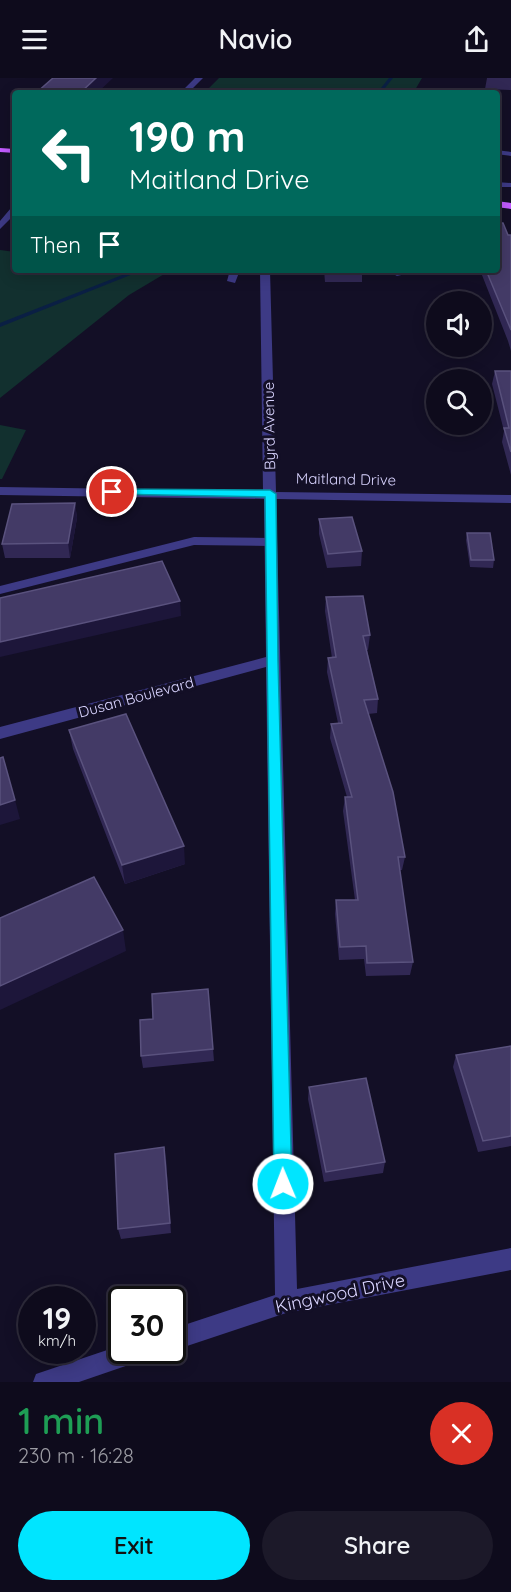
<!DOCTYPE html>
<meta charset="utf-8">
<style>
body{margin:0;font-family:Quicksand,sans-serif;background:#1c1929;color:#f1f3f6;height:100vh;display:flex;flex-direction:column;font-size:22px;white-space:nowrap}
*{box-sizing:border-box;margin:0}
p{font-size:20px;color:#9b9ba3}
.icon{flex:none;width:33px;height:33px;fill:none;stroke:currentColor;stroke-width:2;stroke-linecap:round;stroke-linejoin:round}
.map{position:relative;height:1304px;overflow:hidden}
.details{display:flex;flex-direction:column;background:#0e0b1c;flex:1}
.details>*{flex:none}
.guide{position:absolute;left:12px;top:12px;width:488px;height:183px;border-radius:6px;box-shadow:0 3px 15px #0003,0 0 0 2px #2e2b3b;background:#00695c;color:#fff;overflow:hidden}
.tools{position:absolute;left:426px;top:213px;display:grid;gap:12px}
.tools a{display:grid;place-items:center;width:66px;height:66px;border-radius:50%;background:#0e0b1c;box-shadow:0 3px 15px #0003,0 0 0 2px #2e2b3b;font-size:30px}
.speed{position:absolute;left:18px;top:1208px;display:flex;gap:12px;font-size:30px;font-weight:700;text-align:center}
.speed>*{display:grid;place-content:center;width:78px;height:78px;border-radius:50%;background:#0e0b1c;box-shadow:0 3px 15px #0003,0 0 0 2px #2e2b3b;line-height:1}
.speed small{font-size:15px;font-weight:400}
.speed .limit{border:3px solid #111;border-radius:9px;background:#fff;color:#111}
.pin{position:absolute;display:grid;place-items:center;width:51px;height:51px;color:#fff;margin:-26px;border:3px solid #fff;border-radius:50%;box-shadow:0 2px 6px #0007}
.me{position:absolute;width:66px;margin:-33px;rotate:359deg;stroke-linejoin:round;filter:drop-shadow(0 0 4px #0008)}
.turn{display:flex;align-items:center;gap:21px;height:126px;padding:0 18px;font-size:27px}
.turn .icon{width:78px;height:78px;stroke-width:2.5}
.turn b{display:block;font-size:42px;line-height:51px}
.then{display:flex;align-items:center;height:57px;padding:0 18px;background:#0003;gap:12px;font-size:22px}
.round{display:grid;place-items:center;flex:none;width:63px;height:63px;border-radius:32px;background:#1c1929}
.head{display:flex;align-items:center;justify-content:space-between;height:102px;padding:0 18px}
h1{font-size:36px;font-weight:600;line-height:45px;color:#1e9e55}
.cta{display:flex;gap:12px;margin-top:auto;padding:12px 18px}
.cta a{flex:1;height:69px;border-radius:36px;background:#00e5ff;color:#111;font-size:24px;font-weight:600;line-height:69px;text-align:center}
.cta a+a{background:#1c1929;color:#f1f3f6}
header{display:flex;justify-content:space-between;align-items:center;height:78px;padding:0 18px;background:#0e0b1c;font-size:27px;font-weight:600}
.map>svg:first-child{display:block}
</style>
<header><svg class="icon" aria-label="menu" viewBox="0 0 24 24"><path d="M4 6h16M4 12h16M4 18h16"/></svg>Navio<svg class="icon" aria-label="share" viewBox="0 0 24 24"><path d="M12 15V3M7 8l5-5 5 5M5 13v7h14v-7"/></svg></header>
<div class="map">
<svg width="511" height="1304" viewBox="0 0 511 1304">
<rect width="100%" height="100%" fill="#130f26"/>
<path fill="#12302f" d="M 219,0 L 422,0 L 415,12 L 428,15 L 204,15 Z
M 0,172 L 15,174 L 15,192 L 171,192 L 129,217 L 0,320 Z
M 0,347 L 26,352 L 2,401 L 0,401 Z"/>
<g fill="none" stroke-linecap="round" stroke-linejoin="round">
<path fill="#0a1f44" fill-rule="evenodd" d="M 389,0 L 393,0 L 381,15 L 377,15 Z
M 135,192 L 143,192 L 0,249 L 0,245 Z"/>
<path fill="#3d3a85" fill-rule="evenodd" d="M 195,0 L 203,0 L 188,15 L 180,15 Z
M 496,72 L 511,74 L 511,78 L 496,76 Z
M 496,104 L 511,105 L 511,109 L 496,109 Z
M 11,130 L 15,130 L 15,136 L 0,151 L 0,143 Z
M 230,192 L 240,192 L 235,205 L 227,203 Z
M 386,192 L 423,192 L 397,198 Z
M 194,459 L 270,460 L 276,464 L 270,468 L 194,467 L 0,516 L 0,508 Z"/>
<path fill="#3d3a85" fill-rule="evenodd" d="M 260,192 L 270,192 L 276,414 L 511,417 L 511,425 L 276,421 L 297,1211 L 511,1170 L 511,1192 L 286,1235 L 172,1273 L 169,1272 L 172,1272 L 172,1251 L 275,1217 L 266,589 L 0,661 L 0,649 L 266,579 L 264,421 L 0,417 L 0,409 L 263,413 Z
M 122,1267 L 122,1272 L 152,1272 L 149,1280 L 79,1304 L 33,1304 L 36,1296 Z"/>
<path fill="#c25bff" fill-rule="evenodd" d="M 0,70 L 15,71 L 15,75 L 0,74 Z
M 496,123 L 511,125 L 511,131 L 496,129 Z"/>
</g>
<path fill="#312854" d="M 487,0 L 511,0 L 511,12 L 485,11 Z
M 508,157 L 511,157 L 511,273 L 508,263 L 480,192 L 496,192 Z
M 324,192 L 362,192 L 362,204 L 325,204 Z
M 495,293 L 511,293 L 511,397 L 502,364 L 504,353 L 492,306 Z
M 75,425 L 77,440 L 70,480 L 5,480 L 2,466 Z
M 319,441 L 362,473 L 361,488 L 327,490 L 319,456 Z
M 467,455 L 494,482 L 493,490 L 470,489 L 466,462 Z
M 326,519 L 370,557 L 368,572 L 367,572 L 378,621 L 377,635 L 368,636 L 405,779 L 402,792 L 400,792 L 413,884 L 410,897 L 366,898 L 364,881 L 339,882 L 335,836 L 336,822 L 355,822 L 343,733 L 345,719 L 347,719 L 330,660 L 331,646 L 338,645 L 327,594 L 328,580 L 332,580 L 325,533 Z
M 69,652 L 185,786 L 125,806 L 73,671 Z
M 153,941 L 213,971 L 214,983 L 143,990 L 141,978 Z
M 511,968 L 511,1068 L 478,1074 L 453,989 L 456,977 Z
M 309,1009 L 385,1084 L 383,1095 L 324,1104 L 308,1021 Z
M 166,1080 L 171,1155 L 121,1161 L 118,1151 Z"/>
<path fill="#1d163a" d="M 96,0 L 113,0 L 97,15 L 80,15 Z
M 75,425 L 77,440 L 70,480 L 68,465 Z
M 180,523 L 181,538 L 0,579 L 0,564 Z
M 15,722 L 20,741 L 0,747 L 0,727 Z
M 184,768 L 185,786 L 125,806 L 122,787 Z
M 123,852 L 126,873 L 0,932 L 0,908 Z
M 164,1069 L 166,1080 L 171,1155 L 170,1145 Z"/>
<path fill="#433a66" stroke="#5a527e" stroke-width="1.5" d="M 53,0 L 96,0 L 80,15 L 36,15 Z
M 496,145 L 503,145 L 508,157 L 511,157 L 511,252 L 486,192 L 496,192 Z
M 325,192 L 362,192 L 362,194 L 326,194 Z
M 495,293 L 511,293 L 511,374 L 504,350 L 509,350 Z
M 75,425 L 68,465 L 2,466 L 12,426 Z
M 352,439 L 362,473 L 328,476 L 319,441 Z
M 467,455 L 490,455 L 494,482 L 471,482 Z
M 162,483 L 180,523 L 0,564 L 0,520 Z
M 363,518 L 370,557 L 363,558 L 378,621 L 364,622 L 393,714 L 405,779 L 398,779 L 413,884 L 367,885 L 366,868 L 340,869 L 336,822 L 358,822 L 345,719 L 352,719 L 331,646 L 342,645 L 328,580 L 336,579 L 326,519 Z
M 126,636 L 184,768 L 122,787 L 69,652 Z
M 3,679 L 15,722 L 0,727 L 0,680 Z
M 94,799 L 123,852 L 0,908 L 0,840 Z
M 208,911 L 213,971 L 141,978 L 140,942 L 153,941 L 152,916 Z
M 511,968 L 511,1058 L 483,1063 L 456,977 Z
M 366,1000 L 385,1084 L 326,1094 L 309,1009 Z
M 164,1069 L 170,1145 L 118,1151 L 115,1076 Z"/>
<path fill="#00e5ff" stroke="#0095a6" stroke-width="1.5" d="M 112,411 L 270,412 L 276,416 L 278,583 L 292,1106 L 290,1112 L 283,1115 L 276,1112 L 274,1106 L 265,419 L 109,416 L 107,414 Z"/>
<g text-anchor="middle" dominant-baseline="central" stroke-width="6" stroke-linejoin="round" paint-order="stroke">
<g font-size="15" fill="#d9d4ff" stroke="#130f26">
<text transform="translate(269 348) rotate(-91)">Byrd Avenue</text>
<text transform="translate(346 401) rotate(1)">Maitland Drive</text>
<text transform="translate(136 619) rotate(-15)">Dusan Boulevard</text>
</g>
<g font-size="18" fill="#d9d4ff" stroke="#130f26">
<text transform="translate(340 1215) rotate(-12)">Kingwood Drive</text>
</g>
</g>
</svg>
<div class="tools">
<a><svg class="icon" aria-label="sound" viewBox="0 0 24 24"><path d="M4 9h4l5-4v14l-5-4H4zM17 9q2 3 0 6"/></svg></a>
<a><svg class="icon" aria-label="search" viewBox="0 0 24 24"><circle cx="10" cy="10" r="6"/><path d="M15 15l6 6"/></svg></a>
</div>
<div class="speed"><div>19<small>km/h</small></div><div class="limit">30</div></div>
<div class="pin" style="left:112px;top:414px;background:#d93025"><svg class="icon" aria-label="arrive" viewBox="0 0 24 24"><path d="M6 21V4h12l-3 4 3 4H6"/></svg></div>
<svg class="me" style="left:283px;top:1106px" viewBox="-20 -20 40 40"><circle r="17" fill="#00e5ff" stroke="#fff" stroke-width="3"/><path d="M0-11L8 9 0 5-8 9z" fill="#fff"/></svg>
<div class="guide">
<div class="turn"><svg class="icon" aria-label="left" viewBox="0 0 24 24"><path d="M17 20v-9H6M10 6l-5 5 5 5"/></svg><div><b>190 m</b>Maitland Drive</div></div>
<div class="then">Then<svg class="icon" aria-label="arrive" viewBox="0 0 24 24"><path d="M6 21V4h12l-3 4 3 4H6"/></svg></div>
</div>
</div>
<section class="details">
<div class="head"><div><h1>1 min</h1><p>230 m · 16:28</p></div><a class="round" style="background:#d93025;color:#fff"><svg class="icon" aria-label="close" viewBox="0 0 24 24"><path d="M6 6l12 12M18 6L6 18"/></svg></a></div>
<div class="cta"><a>Exit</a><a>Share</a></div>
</section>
